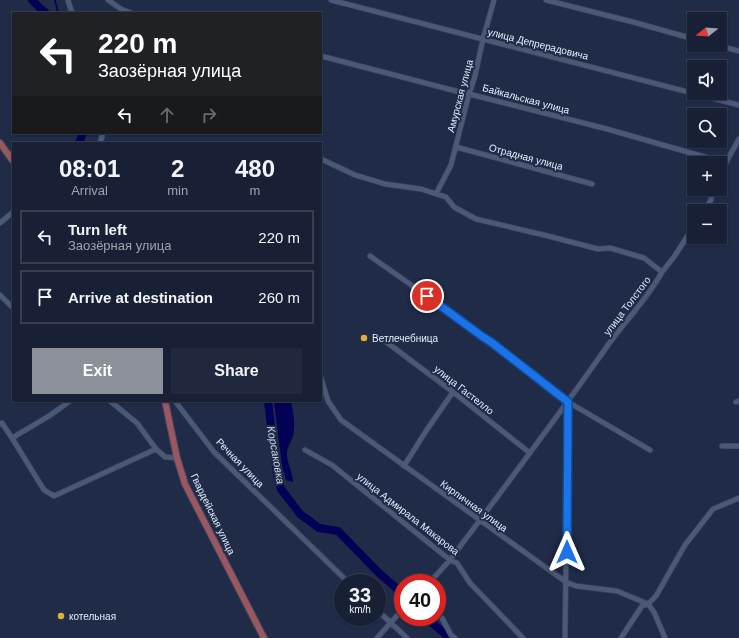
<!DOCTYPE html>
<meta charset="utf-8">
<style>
body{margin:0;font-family:Arial,sans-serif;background:#20283d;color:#f1f3f6;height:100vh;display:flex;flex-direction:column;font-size:15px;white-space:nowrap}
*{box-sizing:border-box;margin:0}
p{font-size:13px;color:#9ea3ad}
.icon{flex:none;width:22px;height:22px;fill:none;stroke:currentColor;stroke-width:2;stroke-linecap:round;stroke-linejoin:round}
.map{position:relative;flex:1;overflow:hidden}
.details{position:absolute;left:12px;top:142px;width:310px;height:260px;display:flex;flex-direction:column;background:#172035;border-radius:0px;box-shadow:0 1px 3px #0004,0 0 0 1px #363e50}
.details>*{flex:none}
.hud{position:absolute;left:12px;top:12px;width:310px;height:122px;border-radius:0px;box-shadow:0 1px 3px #0004,0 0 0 1px #363e50;background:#202124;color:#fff;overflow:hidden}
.needle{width:26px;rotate:253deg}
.controls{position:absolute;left:687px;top:12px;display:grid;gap:8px}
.controls a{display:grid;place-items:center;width:40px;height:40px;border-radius:0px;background:#172035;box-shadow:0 1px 3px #0004,0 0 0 1px #363e50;font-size:20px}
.speed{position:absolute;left:334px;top:574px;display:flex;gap:8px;font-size:20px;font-weight:700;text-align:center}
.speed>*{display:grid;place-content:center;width:52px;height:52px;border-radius:50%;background:#172035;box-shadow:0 1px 3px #0004,0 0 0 1px #363e50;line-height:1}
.speed small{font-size:10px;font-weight:400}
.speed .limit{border:6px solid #d22;background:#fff;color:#111}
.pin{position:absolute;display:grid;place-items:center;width:34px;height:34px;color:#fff;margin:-17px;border:2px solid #fff;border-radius:50%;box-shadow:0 1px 4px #0007}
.me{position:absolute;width:44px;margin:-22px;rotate:0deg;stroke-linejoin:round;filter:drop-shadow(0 0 3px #0008)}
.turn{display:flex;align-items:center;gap:14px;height:84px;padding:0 20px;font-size:18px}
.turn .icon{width:52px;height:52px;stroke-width:2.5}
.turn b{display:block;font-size:28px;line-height:34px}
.lanes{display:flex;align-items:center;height:38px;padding:0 20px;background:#0003;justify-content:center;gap:20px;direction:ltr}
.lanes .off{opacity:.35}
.eta{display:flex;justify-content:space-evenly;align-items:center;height:68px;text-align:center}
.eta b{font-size:24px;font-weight:600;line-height:28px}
.cta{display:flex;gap:8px;margin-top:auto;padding:8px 20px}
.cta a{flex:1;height:46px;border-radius:0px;background:#8c9099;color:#fff;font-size:16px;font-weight:600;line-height:46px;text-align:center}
.cta a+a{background:#20283d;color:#f1f3f6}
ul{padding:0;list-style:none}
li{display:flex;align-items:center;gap:12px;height:54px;margin:0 8px 6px;padding:0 12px;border:2px solid #363e50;border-radius:0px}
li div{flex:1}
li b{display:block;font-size:15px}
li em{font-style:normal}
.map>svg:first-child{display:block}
</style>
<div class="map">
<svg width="739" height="638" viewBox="0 0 739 638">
<rect width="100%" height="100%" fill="#1f2b47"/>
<path fill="#020156" d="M 274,401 L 291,401 C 293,413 296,424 293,436 C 291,442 287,447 287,454 C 287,464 293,472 293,482 L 286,480 L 282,466 Z"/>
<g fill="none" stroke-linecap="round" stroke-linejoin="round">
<path stroke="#020156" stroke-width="1.5" d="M 55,0 L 58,13"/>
<path stroke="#020156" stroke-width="8" d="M 32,0 L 40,8 L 46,13
M 79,143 L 83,133
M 268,401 L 277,475 L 281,489 L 300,514 L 319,528 L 338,531 L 379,573 L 403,594
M 425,617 L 450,638"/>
<defs>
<path id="minor" d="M 68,0 L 72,13
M 108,0 L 121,9 L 131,13
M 331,0 L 739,105
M 546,0 L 633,22 L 694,39
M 716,45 L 739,51
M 321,56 L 452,90 L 469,94 L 607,129 L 726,163
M 100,143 L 103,133
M 456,147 L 592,184
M 321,159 L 355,175 L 385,184 L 421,189 L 446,197 L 454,207 L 476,219 L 548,236 L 598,249 L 610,248 L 644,258 L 662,272 C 648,298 626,320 608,345 C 557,418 503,489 450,560 L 429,583
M 720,173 L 739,139
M 436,194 L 451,165 L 469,94 L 475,76 L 483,39 L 494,0
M 704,211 L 711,200 L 712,189
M 0,223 L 13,212
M 370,256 L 427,296 L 483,337 L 491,342 L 568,402 L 650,450
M 662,272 L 674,257 L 694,226
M 0,295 L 13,308
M 385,341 L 453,392 L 530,453
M 321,378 L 328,401 L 341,420 L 566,582 L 576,586 L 617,591 L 648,604 L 654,612 L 665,638
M 110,401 L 137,423 L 156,449 L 165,457 L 177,458
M 175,401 L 214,452 L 349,583
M 736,402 L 739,401
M 0,424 L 2,423 L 12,438 L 44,490 L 54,496 L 156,449
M 12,438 L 49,416 L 70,401
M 722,446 L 739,446
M 305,450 L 332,465 L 450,560 L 457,563 L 470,583 L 523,638
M 404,466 L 426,431 L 453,392
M 377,610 L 407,638
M 442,618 L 451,635 L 455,638
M 377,638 L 403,609
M 565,638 L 568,402
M 621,638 L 642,606 L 648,604 L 656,596 L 685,545 L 713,509 L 739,498"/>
<path id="major" d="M 0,143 L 13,161
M 165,401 L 177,458 L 185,484 L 264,638"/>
</defs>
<use href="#minor" stroke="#3d475e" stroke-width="6"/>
<use href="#major" stroke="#3d475e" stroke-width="8"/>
<use href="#minor" stroke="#4b5978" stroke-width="4.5"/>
<use href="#major" stroke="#9b5760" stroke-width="6"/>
</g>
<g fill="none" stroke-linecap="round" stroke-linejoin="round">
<defs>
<path id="route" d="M 427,296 L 483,337 L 491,342 L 568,402 L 567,552"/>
</defs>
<use href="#route" stroke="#114b97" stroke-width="10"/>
<use href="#route" stroke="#1a73e8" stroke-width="7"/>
</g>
<g fill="#e1af34" stroke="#1f2b47" stroke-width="1.5">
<circle cx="364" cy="338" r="4"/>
<circle cx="61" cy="616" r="4"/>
</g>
<g text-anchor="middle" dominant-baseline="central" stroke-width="4" stroke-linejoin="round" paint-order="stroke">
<g font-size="10" fill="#e3ecfe" stroke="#1f2b47">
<text transform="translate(538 44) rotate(14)">улица Депрерадовича</text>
<text transform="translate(460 96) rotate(-75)">Амурская улица</text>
<text transform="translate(526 99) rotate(15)">Байкальская улица</text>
<text transform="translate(526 157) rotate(15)">Отрадная улица</text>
<text transform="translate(627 306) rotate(-53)">улица Толстого</text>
<text transform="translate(464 390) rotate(38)">улица Гастелло</text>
<text transform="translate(240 463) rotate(46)">Речная улица</text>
<text transform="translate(474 506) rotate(36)">Кирпичная улица</text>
<text transform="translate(213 514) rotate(64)">Гвардейская улица</text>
<text transform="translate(408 514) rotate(38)">улица Адмирала Макарова</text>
</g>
<g font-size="10" fill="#e3ecfe" stroke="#1f2b47" text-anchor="start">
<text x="372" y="338">Ветлечебница</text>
<text x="69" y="616">котельная</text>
</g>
<g font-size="11" font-style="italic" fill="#c8d3ea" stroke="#1f2b47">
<text transform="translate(276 455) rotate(80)">Корсаковка</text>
</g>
</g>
</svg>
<div class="controls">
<a><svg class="needle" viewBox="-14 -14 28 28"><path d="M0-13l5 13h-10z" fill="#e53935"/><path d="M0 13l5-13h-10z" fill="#9ea3ad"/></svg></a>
<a><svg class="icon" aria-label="sound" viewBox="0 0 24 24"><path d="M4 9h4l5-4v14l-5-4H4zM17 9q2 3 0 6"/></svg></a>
<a><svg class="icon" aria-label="search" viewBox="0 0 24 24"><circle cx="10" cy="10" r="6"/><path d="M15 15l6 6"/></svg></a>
<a>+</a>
<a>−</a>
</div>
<div class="speed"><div>33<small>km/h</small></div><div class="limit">40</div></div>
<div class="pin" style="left:427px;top:296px;background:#d93025"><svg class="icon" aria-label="arrive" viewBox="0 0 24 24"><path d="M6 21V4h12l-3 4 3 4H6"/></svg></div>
<svg class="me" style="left:567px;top:552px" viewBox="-20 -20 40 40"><path d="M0-17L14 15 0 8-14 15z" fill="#1a73e8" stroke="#fff" stroke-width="4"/></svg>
<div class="hud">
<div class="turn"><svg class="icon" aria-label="left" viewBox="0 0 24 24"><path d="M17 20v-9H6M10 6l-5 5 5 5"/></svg><div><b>220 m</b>Заозёрная улица</div></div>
<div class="lanes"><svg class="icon" aria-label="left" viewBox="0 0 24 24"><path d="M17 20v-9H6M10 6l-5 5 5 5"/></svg><svg class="icon off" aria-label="ahead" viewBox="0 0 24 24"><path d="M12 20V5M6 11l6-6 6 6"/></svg><svg class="icon off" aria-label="right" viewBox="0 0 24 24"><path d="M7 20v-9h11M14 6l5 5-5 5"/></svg></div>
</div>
<section class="details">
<div class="eta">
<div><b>08:01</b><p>Arrival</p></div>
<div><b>2</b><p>min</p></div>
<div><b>480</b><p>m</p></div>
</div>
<ul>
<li><svg class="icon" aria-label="left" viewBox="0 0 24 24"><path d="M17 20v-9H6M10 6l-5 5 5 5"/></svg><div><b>Turn left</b><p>Заозёрная улица</p></div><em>220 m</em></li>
<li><svg class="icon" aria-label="arrive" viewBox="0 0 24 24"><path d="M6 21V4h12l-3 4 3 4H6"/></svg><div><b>Arrive at destination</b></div><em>260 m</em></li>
</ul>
<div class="cta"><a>Exit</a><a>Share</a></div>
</section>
</div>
